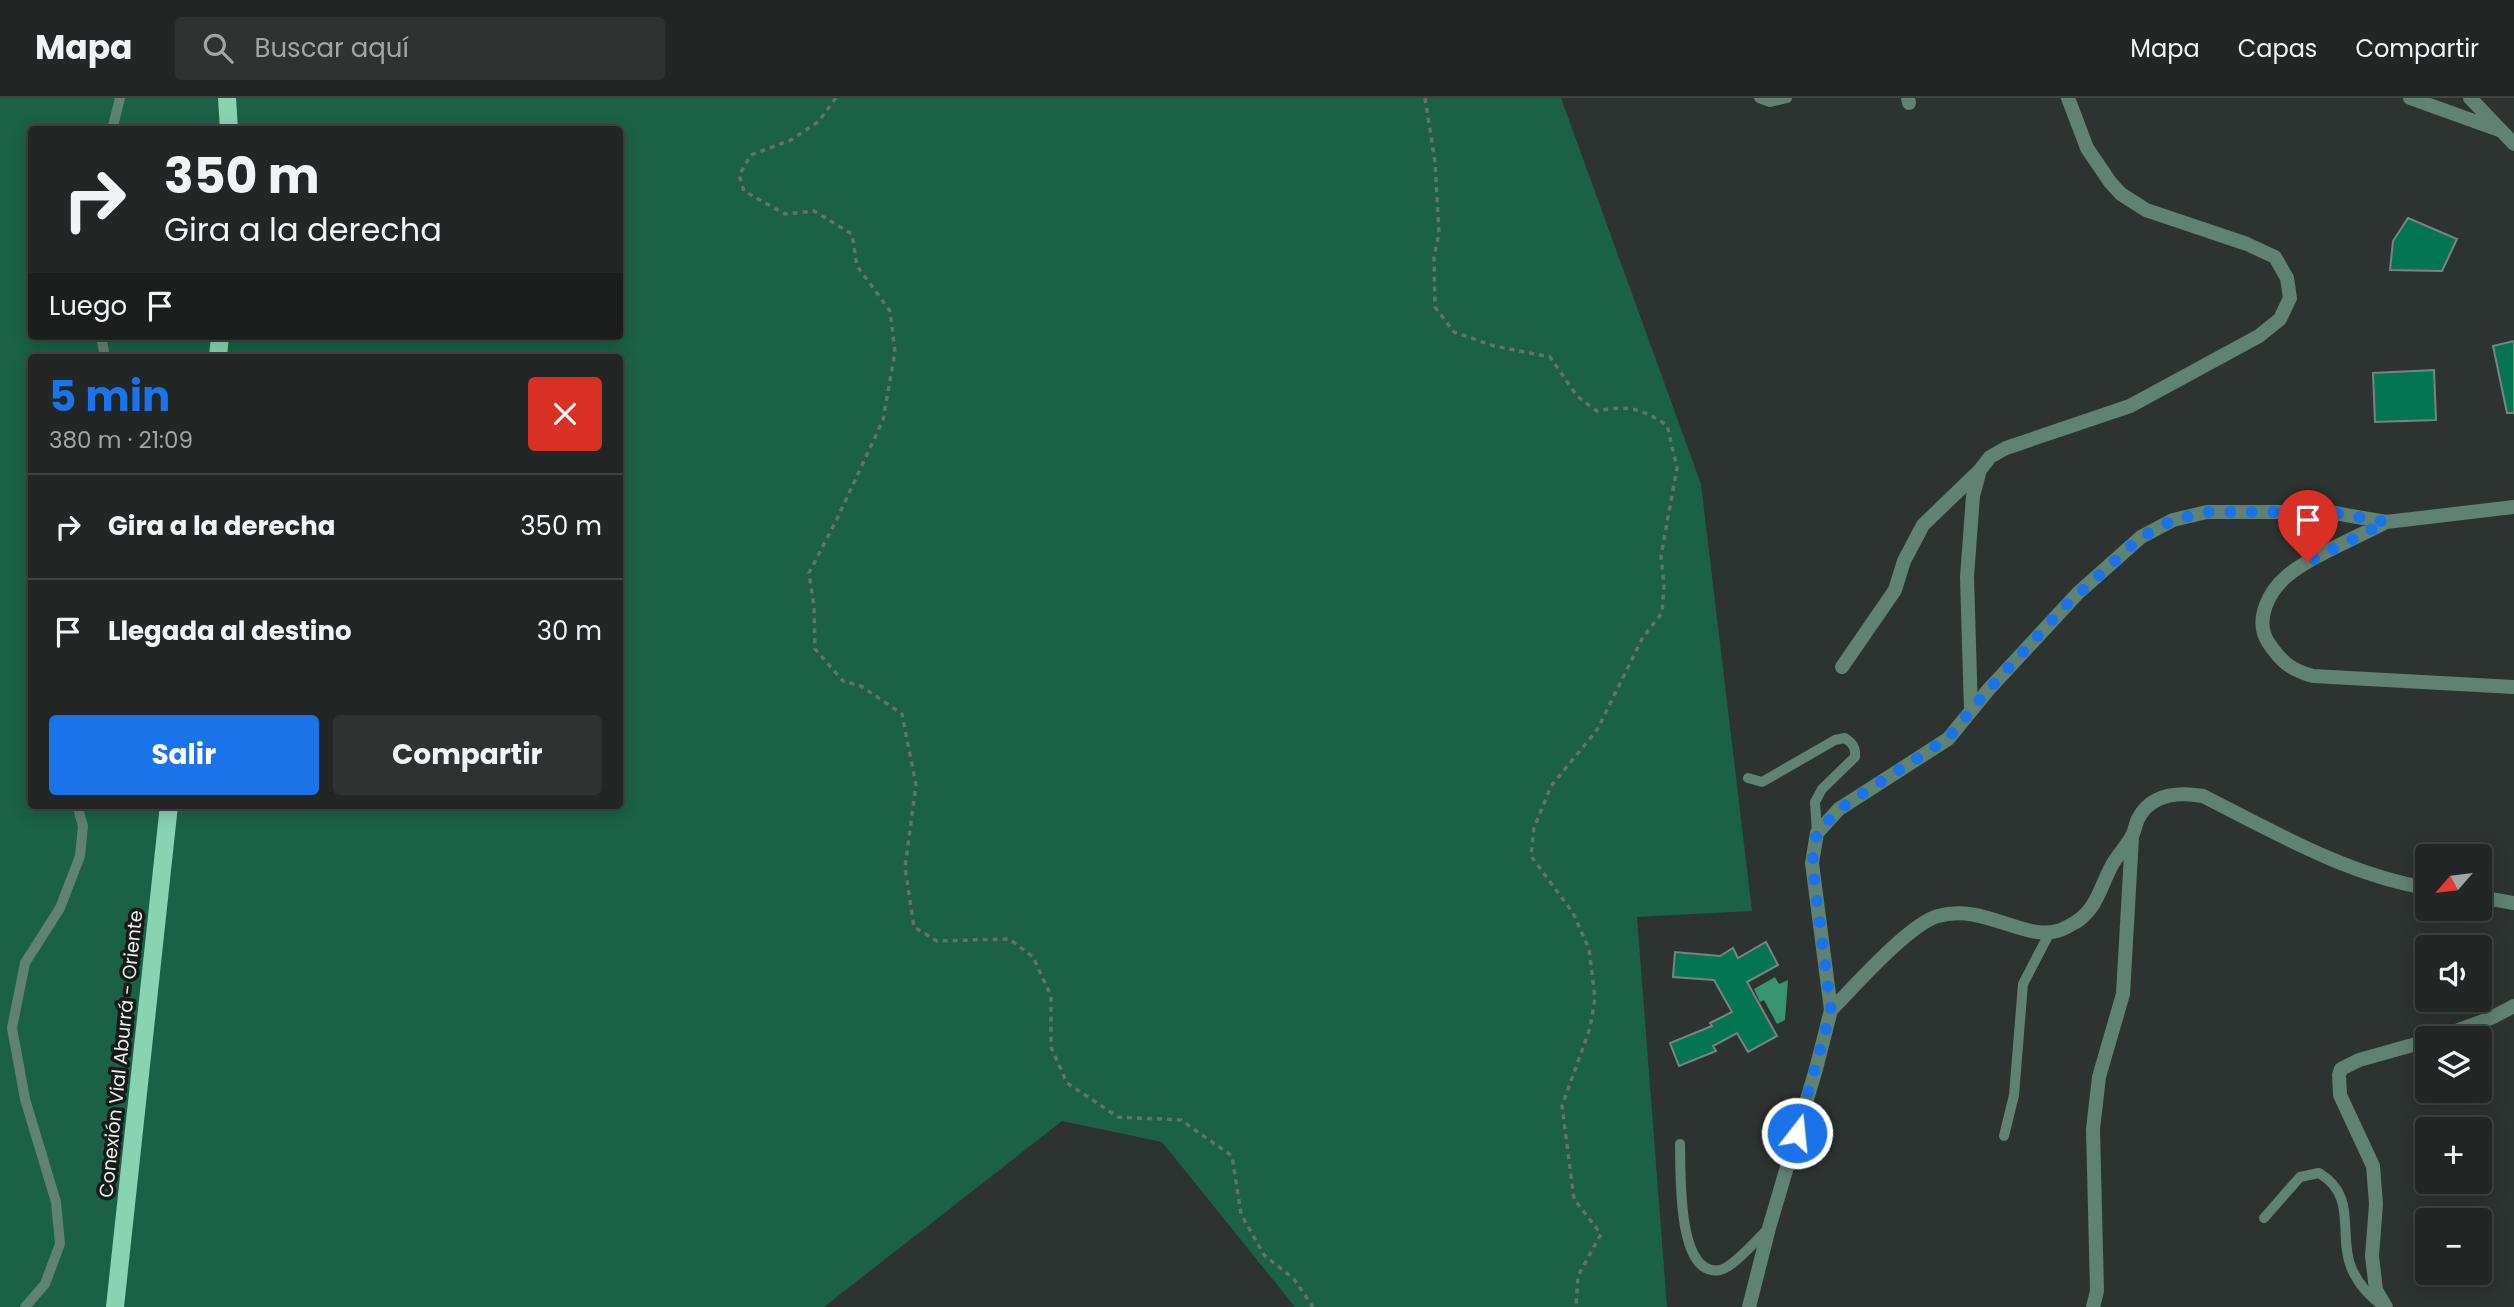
<!DOCTYPE html>
<html lang="es">
<meta charset="utf-8">
<style>
body{margin:0;font-family:Poppins,sans-serif;background:#2e3231;color:#f1f3f6;height:100vh;display:flex;flex-direction:column;font-size:26px;white-space:nowrap}
*{box-sizing:border-box;margin:0}
p{font-size:23px;color:#a2a5a6}
.icon{flex:none;width:38px;height:38px;fill:none;stroke:currentColor;stroke-width:2;stroke-linecap:round;stroke-linejoin:round}
.map{position:relative;flex:1;overflow:hidden}
.details{position:absolute;left:28px;top:256px;width:595px;height:455px;display:flex;flex-direction:column;background:#222624;border-radius:7px;box-shadow:0 4px 18px #0003,0 0 0 2px #3f4341}
.details>*{flex:none}
.hud{position:absolute;left:28px;top:28px;width:595px;height:214px;border-radius:7px;box-shadow:0 4px 18px #0003,0 0 0 2px #3f4341;background:#222624;color:#f1f3f6;overflow:hidden}
.needle{width:46px;rotate:242deg}
.controls{position:absolute;left:2415px;top:746px;display:grid;gap:14px}
.controls a{display:grid;place-items:center;width:77px;height:77px;border-radius:7px;background:#222624;box-shadow:0 4px 18px #0003,0 0 0 2px #3f4341;font-size:35px}
.pin{position:absolute;display:grid;place-items:center;width:60px;height:60px;color:#fff;margin:-72px -30px;border-radius:50% 50% 50% 0;rotate:-45deg;box-shadow:0 0 7px #0007}
.pin .icon{rotate:45deg}
.me{position:absolute;width:77px;margin:-38px;rotate:16deg;stroke-linejoin:round;filter:drop-shadow(0 0 5px #0008)}
.turn{display:flex;align-items:center;gap:24px;height:147px;padding:0 21px;font-size:32px}
.turn .icon{width:91px;height:91px;stroke-width:2.5}
.turn b{display:block;font-size:49px;line-height:60px}
.then{display:flex;align-items:center;height:66px;padding:0 21px;background:#0003;gap:14px;font-size:26px}
.round{display:grid;place-items:center;flex:none;width:74px;height:74px;border-radius:7px;background:#2e3231}
.summary{display:flex;align-items:center;justify-content:space-between;height:119px;padding:0 21px}
h1{font-size:42px;font-weight:700;line-height:52px;color:#1a73e8}
.cta{display:flex;gap:14px;margin-top:auto;padding:14px 21px}
.cta a{flex:1;height:80px;border-radius:7px;background:#1a73e8;color:#fff;font-size:28px;font-weight:700;line-height:80px;text-align:center}
.cta a+a{background:#2e3231;color:#f1f3f6}
ul{padding:0;list-style:none}
li{display:flex;align-items:center;gap:21px;height:105px;padding:0 21px;border-top:2px solid #3f4341}
li div{flex:1}
li b{display:block;font-size:26px}
li em{font-style:normal}
header{display:flex;align-items:center;gap:42px;box-sizing:border-box;height:98px;padding:0 35px;background:#222624;border-bottom:2px solid #3f4341}
header strong{font-size:33px}
nav{display:flex;gap:38px;margin-inline-start:auto;font-size:24px}
.search{width:490px;height:63px;background:#2e3231;display:flex;align-items:center;gap:18px;box-sizing:border-box;padding:0 24px;border-radius:7px;color:#a2a5a6;font-size:26px}
.map>svg:first-child{display:block}
</style>
<header>
<strong>Mapa</strong>
<div class="search"><svg class="icon" aria-label="search" viewBox="0 0 24 24"><circle cx="10" cy="10" r="6"/><path d="M15 15l6 6"/></svg>Buscar aquí</div>
<nav><a>Mapa</a><a>Capas</a><a>Compartir</a></nav>
</header>
<div class="map">
<svg width="2514" height="1209" viewBox="0 0 2514 1209">
<rect width="100%" height="100%" fill="#2d3330"/>
<path fill="#1a6147" fill-rule="evenodd" d="M 0,0 L 1561,0 L 1701,386 L 1752,813 L 1637,819 L 1667,1209 L 1295,1209 L 1162,1044 L 1062,1023 L 824,1209 L 0,1209 ZM 32,32 L 620,32 L 620,238 L 32,238 ZM 32,259 L 620,259 L 620,707 L 32,707 Z"/>
<path fill="#369470" d="M 1775,879 L 1779,886 L 1788,882 L 1785,922 L 1777,926 L 1764,902 L 1760,904 L 1754,891 Z"/>
<path fill="#037552" stroke="#7b837f" stroke-width="2" d="M 2408,120 L 2457,141 L 2442,173 L 2390,172 L 2393,143 Z
M 2514,243 L 2514,315 L 2507,315 L 2493,248 Z
M 2434,272 L 2436,322 L 2375,324 L 2373,275 Z
M 1766,844 L 1778,867 L 1747,884 L 1777,938 L 1748,954 L 1737,935 L 1713,948 L 1716,953 L 1679,968 L 1670,945 L 1712,928 L 1710,925 L 1732,914 L 1714,882 L 1673,879 L 1675,854 L 1720,858 L 1733,850 L 1738,860 Z"/>
<g fill="none" stroke-linecap="round" stroke-linejoin="round">
<path stroke="#6a6f6d" stroke-width="3.5" stroke-dasharray="5 5" stroke-linecap="butt" d="M 836,0 L 818,24 L 791,42 L 751,57 L 739,77 L 744,93 L 785,116 L 814,113 L 852,136 L 857,168 L 890,213 L 895,254 L 883,322 L 836,423 L 809,475 L 814,509 L 815,551 L 843,583 L 861,588 L 902,616 L 916,687 L 905,769 L 914,829 L 937,843 L 1009,841 L 1033,859 L 1051,898 L 1051,949 L 1067,985 L 1118,1019 L 1181,1022 L 1232,1058 L 1241,1116 L 1264,1157 L 1294,1181 L 1313,1209
M 1425,0 L 1435,64 L 1439,135 L 1434,159 L 1435,209 L 1454,234 L 1494,248 L 1550,259 L 1577,298 L 1597,313 C 1629,307 1640,310 1667,327 L 1677,370 L 1661,458 L 1664,488 L 1662,515 L 1643,539 L 1597,632 L 1551,688 L 1534,730 L 1531,758 L 1573,815 L 1589,851 L 1595,900 L 1590,930 L 1562,1008 L 1574,1101 L 1601,1136 L 1578,1178 L 1576,1209"/>
<path stroke="#5f8272" stroke-width="10" d="M 1759,0 L 1770,4 L 1787,0
M 112,32 L 120,0
M 101,238 L 105,259
M 1748,680 L 1762,684 L 1835,642 L 1845,640 C 1852,645 1856,649 1855,659 L 1822,691 L 1815,704 L 1817,735
M 2004,1038 L 2014,997 L 2023,886 L 2050,834
M 1680,1046 C 1681,1072 1676,1180 1720,1172 C 1734,1169 1758,1140 1769,1130
M 2264,1120 L 2300,1079 L 2319,1075 C 2358,1098 2338,1136 2351,1169 C 2358,1186 2368,1196 2381,1207
M 25,1209 L 45,1186 L 60,1146 L 56,1104 L 25,1001 L 12,930 L 25,865 L 60,810 L 80,758 L 83,728 L 77,707"/>
<path stroke="#5f8272" stroke-width="14" d="M 1908,0 L 1909,5
M 2410,0 L 2499,32
M 2470,0 L 2514,46
M 2386,424 C 2358,439 2309,459 2287,478 C 2269,493 2254,522 2268,544 C 2281,564 2291,572 2313,578 L 2514,589
M 1842,569 L 1895,492 L 1904,463 L 1923,427 L 1979,373
M 1971,613 L 1967,479 L 1973,398 L 1980,372 L 1990,359 L 2006,350 L 2130,308 L 2259,238 L 2280,221 L 2290,200 L 2287,180 L 2275,159 L 2247,146 L 2146,112 L 2121,96 L 2110,84 L 2087,50 L 2068,0
M 2480,799 L 2514,805
M 1831,912 C 1854,889 1909,826 1938,818 C 1982,805 2022,842 2057,833 C 2063,832 2070,827 2076,824 C 2097,811 2101,787 2112,767 C 2118,756 2128,747 2133,736 C 2135,731 2136,725 2138,721 C 2151,695 2179,694 2203,698 C 2274,734 2348,777 2427,790
M 2437,940 L 2491,920 L 2514,908
M 1749,1209 L 1769,1130 L 1816,971 L 1831,912 L 1812,765 L 1817,735 L 1839,711 L 1948,641 L 1989,591 L 2078,495 L 2141,439 L 2173,422 L 2207,414 L 2329,414 L 2386,424 L 2514,409
M 2093,1209 L 2097,1193 L 2093,1031 L 2099,979 L 2123,896 L 2132,739
M 2386,1209 L 2376,1192 L 2372,1158 L 2376,1106 L 2373,1068 L 2340,997 L 2339,977 L 2341,971 L 2359,962 L 2427,943"/>
<path stroke="#89d3b2" stroke-width="18" d="M 227,0 L 229,32
M 218,259 L 220,238
M 115,1209 L 169,707"/>
</g>
<g fill="none" stroke-linecap="round" stroke-linejoin="round">
<path stroke="#1a73e8" stroke-width="12" stroke-dasharray="0 21.6" d="M 1797,1035 L 1831,912 L 1812,765 L 1817,735 L 1839,711 L 1948,640 L 1989,591 L 2065,508 L 2141,439 L 2173,422 L 2207,414 L 2329,414 L 2386,424 L 2308,464"/>
</g>
<g text-anchor="middle" dominant-baseline="central" stroke-width="7" stroke-linejoin="round" paint-order="stroke">
<g font-size="19" fill="#ebefed" stroke="#171a19">
<text transform="translate(121 956) rotate(-84)">Conexión Vial Aburrá - Oriente</text>
</g>
</g>
</svg>
<div class="controls">
<a><svg class="needle" viewBox="-14 -14 28 28"><path d="M0-13l5 13h-10z" fill="#e53935"/><path d="M0 13l5-13h-10z" fill="#a2a5a6"/></svg></a>
<a><svg class="icon" aria-label="sound" viewBox="0 0 24 24"><path d="M4 9h4l5-4v14l-5-4H4zM17 9q2 3 0 6"/></svg></a>
<a><svg class="icon" aria-label="layers" viewBox="0 0 24 24"><path d="M12 4l9 5-9 5-9-5zM3 14l9 5 9-5"/></svg></a>
<a>+</a>
<a>−</a>
</div>
<div class="pin" style="left:2308px;top:464px;background:#d93025"><svg class="icon" aria-label="arrive" viewBox="0 0 24 24"><path d="M6 21V4h12l-3 4 3 4H6"/></svg></div>
<svg class="me" style="left:1797px;top:1035px" viewBox="-20 -20 40 40"><circle r="17" fill="#1a73e8" stroke="#fff" stroke-width="3"/><path d="M0-11L8 9 0 5-8 9z" fill="#fff"/></svg>
<div class="hud">
<div class="turn"><svg class="icon" aria-label="right" viewBox="0 0 24 24"><path d="M7 20v-9h11M14 6l5 5-5 5"/></svg><div><b>350 m</b>Gira a la derecha</div></div>
<div class="then">Luego<svg class="icon" aria-label="arrive" viewBox="0 0 24 24"><path d="M6 21V4h12l-3 4 3 4H6"/></svg></div>
</div>
<section class="details">
<div class="summary"><div><h1>5 min</h1><p>380 m · 21:09</p></div><a class="round" style="background:#d93025;color:#fff"><svg class="icon" aria-label="close" viewBox="0 0 24 24"><path d="M6 6l12 12M18 6L6 18"/></svg></a></div>
<ul>
<li><svg class="icon" aria-label="right" viewBox="0 0 24 24"><path d="M7 20v-9h11M14 6l5 5-5 5"/></svg><div><b>Gira a la derecha</b></div><em>350 m</em></li>
<li><svg class="icon" aria-label="arrive" viewBox="0 0 24 24"><path d="M6 21V4h12l-3 4 3 4H6"/></svg><div><b>Llegada al destino</b></div><em>30 m</em></li>
</ul>
<div class="cta"><a>Salir</a><a>Compartir</a></div>
</section>
</div>
